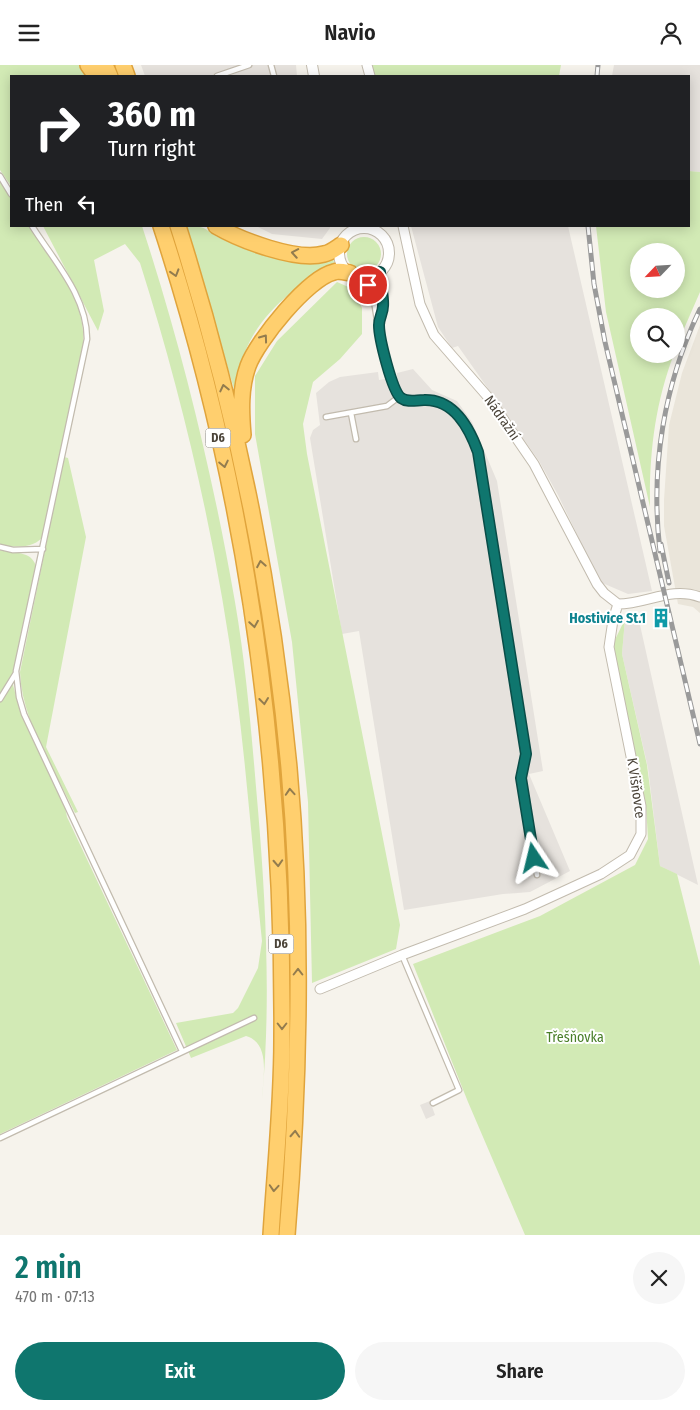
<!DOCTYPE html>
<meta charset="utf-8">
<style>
body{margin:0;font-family:"Fira Sans Condensed",sans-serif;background:#f6f6f6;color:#222;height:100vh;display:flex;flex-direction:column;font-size:19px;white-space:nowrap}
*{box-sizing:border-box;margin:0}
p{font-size:16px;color:#767676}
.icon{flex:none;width:28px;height:28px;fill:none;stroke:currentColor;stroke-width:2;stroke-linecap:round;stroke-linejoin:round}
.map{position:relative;height:1170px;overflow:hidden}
.details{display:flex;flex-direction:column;background:#fff;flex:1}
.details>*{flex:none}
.banner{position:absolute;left:10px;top:10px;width:680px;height:152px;border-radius:0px;box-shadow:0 2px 12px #0003;background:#202124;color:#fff;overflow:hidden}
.needle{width:32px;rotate:245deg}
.fabs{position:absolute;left:630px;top:178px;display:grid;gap:10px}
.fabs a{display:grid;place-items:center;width:55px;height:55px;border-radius:50%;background:#fff;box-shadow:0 2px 12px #0003;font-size:25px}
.pin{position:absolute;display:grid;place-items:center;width:42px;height:42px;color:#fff;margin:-21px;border:2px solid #fff;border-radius:50%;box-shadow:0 1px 5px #0007}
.me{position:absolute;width:55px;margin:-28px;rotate:350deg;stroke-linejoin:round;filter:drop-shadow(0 0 4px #0008)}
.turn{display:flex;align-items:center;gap:18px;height:105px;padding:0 15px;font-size:22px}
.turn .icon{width:65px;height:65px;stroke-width:2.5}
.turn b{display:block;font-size:35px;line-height:42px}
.then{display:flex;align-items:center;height:48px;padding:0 15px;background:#0003;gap:10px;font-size:19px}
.round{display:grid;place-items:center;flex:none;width:52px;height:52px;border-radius:26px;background:#f6f6f6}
.head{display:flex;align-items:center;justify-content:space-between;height:85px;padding:0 15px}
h1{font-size:30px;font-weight:600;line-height:38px;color:#0f766e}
.button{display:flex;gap:10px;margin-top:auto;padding:10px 15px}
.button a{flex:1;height:58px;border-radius:30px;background:#0f766e;color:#fff;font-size:20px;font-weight:600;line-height:58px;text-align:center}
.button a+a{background:#f6f6f6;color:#222}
header{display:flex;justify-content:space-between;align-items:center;height:65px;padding:0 15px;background:#fff;font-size:22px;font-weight:600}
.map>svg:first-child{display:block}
</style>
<header><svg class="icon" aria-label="menu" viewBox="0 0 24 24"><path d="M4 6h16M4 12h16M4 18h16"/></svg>Navio<svg class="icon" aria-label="person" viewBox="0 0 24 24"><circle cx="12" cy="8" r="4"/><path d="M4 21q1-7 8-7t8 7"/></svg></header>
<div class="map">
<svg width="700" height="1170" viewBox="0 0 700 1170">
<rect width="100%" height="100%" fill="#f6f3ec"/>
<path fill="#eae5da" d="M 700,260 L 700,548 L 693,542 L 678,539 L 664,461 L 664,435 L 669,360 L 682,308 Z"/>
<path fill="#e6e2dd" d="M 141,0 L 296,0 L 297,11 L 145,11 Z
M 614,0 L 700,0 L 700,107 L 689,106 L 689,11 L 612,11 Z
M 256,161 L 330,161 L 330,163 L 322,174 L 272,169 Z
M 411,161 L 568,161 L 652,526 L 628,529 L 600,517 L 558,430 L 539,396 L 458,281 L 452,283 L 438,262 Z
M 413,304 L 432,325 L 457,336 L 472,357 L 497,416 L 543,706 L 529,709 L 570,806 L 530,827 L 503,829 L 404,845 L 359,566 L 342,569 L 310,373 L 313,365 L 320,360 L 316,328 L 329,317 L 340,312 L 378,307 L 379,315 L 397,312 L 397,308 Z
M 638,551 L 698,820 L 660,801 L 648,703 L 622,589 L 625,554 Z
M 430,1036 L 435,1050 L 426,1054 L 420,1040 Z"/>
<path fill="#d2eab5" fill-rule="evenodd" d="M 0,0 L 79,0 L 88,11 L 11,11 L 11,121 L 0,105 Z
M 371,0 L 561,0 L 559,11 L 374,11 Z
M 689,106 L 700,107 L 700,227 L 676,282 L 676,251 L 639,251 L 639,289 L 674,289 C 655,338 649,390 650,442 L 606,247 L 596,161 L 689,161 ZM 639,186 L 676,186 L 676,224 L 639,224 Z
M 0,113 L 11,130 L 11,161 L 29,161 C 55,204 88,233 83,286 L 45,469 C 34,485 16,482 0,480 Z
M 43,161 L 142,161 C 182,283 213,411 235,537 C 247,606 252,676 258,745 C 266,840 271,939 262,1034 C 263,1013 271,978 246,971 L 191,993 L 176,958 L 233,948 L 238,943 L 258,903 L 262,876 C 253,792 247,708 236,624 C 217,480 184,337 140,198 L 125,179 L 94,195 L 104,246 L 98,266 Z
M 187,161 C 210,161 204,166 222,174 C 255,189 297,205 333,194 L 335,201 C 301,216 268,242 250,276 C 242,291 239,308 234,324 Z
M347 189a17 17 0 1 1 34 0a17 17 0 1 1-34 0Z
M 337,217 L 353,224 L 362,243 L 362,269 L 340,294 L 313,317 L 303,359 L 307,389 L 400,860 L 396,884 L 312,918 L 308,737 L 292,577 L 255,369 L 255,311 L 277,276 Z
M 64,392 L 68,393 L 86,472 L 46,682 L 78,747 L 75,748 C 54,704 22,657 20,607 Z
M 0,485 C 14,489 31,485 36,501 L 13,620 L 20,646 L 64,737 L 67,752 L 177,985 L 0,1069 Z
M 625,554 L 622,589 L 647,700 L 660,801 L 677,809 L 700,901 L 700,1170 L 525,1170 L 468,1037 L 413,899 L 540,851 L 635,800 L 648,774 L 646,740 L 612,581 Z"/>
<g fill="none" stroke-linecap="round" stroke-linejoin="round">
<defs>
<path id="service" d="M 271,0 L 274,11
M 217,11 L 249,0
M 0,111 L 11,129
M 32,161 C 54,196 87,231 87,274 L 16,606 L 19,632 L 24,649 L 182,986
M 362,213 L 373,229 L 380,275 L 397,329 L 406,335 L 435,335 L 450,342 L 466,362 L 477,387 L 525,689 L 521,713 L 537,810
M 379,256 C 385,237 380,226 380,207
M 351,348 L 356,374
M 326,352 L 387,341 L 400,331
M 0,482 L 13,485 L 43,484
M 0,634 L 16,608
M 402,890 L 459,1025 L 433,1038
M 0,1073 L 254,953"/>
<path id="minor" d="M 367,0 L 370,11
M 403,161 L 420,239 L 434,270 L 488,332 L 534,399 L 597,519 L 604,528 L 618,539
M 618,539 C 647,539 671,521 700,532
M 320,924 L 402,890 L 525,844 L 601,809 L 630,790 L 641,769 L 641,741 L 609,582 L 613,555 L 618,539"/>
<path id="tertiary" d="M 312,0 L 314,11
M339 188a25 25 0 1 1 50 0a25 25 0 1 1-50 0Z"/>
<path id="motorway" d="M 88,0 L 96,11
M 105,0 L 110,11
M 123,0 L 127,11
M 161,161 C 247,423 284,700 282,975 C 282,1040 275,1105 271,1170
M 178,161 C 234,337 272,520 289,703 C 303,859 300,1015 287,1170
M 216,161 C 240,175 297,197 324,189 C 330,188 335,184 341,180
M 243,370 C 241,347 240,323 248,301 C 257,276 308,213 334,207 C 339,205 345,207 350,208"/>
</defs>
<use href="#service" stroke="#c2bbae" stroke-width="7"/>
<use href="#minor" stroke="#c2bbae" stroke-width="11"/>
<use href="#tertiary" stroke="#c2bbae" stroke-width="12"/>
<use href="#motorway" stroke="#e0a43c" stroke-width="18"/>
<use href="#service" stroke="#fff" stroke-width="4.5"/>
<use href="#minor" stroke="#fff" stroke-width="9"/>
<use href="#tertiary" stroke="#fff" stroke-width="10"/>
<use href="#motorway" stroke="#ffcf6e" stroke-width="15"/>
<defs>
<path id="rail" d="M 597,11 L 598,0
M 588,161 L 594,219 L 605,277 L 700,679
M 661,479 L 669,518
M 660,486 C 650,403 664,319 700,244"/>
</defs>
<use href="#rail" stroke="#9a9a9a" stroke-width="5"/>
<use href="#rail" stroke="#fff" stroke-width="3" stroke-dasharray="9" stroke-linecap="butt"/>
</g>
<defs><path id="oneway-chevron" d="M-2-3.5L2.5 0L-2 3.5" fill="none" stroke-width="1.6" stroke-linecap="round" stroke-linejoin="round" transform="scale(1.25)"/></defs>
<g stroke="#937c4e">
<use href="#oneway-chevron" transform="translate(295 188) rotate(-170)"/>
<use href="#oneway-chevron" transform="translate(175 208) rotate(73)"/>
<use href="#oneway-chevron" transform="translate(264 273) rotate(-54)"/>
<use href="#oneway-chevron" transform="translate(224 323) rotate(-103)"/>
<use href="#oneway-chevron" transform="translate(224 399) rotate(78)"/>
<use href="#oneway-chevron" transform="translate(261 499) rotate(-100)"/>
<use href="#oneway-chevron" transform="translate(254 559) rotate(81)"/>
<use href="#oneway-chevron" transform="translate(264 636) rotate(83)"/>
<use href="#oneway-chevron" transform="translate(290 727) rotate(-94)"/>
<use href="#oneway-chevron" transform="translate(278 798) rotate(87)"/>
<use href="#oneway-chevron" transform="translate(298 907) rotate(-90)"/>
<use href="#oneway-chevron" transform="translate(282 961) rotate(90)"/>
<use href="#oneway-chevron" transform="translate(295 1069) rotate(-87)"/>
<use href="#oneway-chevron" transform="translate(274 1123) rotate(94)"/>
</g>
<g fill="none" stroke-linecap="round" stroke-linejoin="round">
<defs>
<path id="route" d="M 368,220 L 362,213 L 372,212 L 380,207 C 380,218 384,233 383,241 C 383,248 379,253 379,260 C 379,273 392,326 401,333 C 408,338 416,335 424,335 C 454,334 469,362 478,387 L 526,689 L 521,713 L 534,793"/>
</defs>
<use href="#route" stroke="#0a4d48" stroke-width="12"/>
<use href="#route" stroke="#0f766e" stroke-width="9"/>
</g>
<defs>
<symbol id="building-bare" viewBox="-9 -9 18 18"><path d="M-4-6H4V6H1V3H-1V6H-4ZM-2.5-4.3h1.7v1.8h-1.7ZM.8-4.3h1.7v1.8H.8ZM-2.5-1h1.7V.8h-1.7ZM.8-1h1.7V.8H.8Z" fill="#0f9aa8" stroke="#fff" stroke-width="2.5" paint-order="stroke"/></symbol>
</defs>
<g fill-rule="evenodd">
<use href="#building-bare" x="647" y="539" width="28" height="28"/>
</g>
<g text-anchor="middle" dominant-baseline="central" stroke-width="4" stroke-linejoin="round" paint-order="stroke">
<g fill="#fff" stroke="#817c74" stroke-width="1">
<rect x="205.5" y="363.5" width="25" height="19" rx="4"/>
<rect x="268.5" y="869.5" width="25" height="19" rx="4"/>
</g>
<g font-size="12" font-weight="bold" fill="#4b4439">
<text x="218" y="373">D6</text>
<text x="281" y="879">D6</text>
</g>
<g font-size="14" fill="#4b4439" stroke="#fff">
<text transform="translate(502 353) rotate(55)">Nádražní</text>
<text transform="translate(636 723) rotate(82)">K Višňovce</text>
</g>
<g font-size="14" font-weight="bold" fill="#0d838f" stroke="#fff" text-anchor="end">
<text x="646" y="553">Hostivice St.1</text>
</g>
<g font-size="14" fill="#4a7f2a" stroke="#fff">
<text x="575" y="972">Třešňovka</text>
</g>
</g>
</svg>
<div class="fabs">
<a><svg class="needle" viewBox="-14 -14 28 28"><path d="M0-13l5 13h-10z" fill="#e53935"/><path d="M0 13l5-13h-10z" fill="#767676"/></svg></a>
<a><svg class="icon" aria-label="search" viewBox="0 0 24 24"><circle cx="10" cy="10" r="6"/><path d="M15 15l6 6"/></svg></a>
</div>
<div class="pin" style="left:368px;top:220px;background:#d93025"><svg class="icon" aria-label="arrive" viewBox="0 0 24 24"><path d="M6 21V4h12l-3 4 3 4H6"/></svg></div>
<svg class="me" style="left:534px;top:793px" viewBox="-20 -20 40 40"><path d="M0-17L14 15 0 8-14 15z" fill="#0f766e" stroke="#fff" stroke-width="4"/></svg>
<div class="banner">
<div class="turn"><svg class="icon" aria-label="right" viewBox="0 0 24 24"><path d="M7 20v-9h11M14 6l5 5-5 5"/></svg><div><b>360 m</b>Turn right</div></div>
<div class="then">Then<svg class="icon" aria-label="left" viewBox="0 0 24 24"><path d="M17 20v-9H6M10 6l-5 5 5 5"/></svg></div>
</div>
</div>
<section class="details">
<div class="head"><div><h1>2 min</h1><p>470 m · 07:13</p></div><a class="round"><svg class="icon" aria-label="close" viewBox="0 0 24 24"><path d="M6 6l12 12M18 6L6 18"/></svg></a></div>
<div class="button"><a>Exit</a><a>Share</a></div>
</section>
